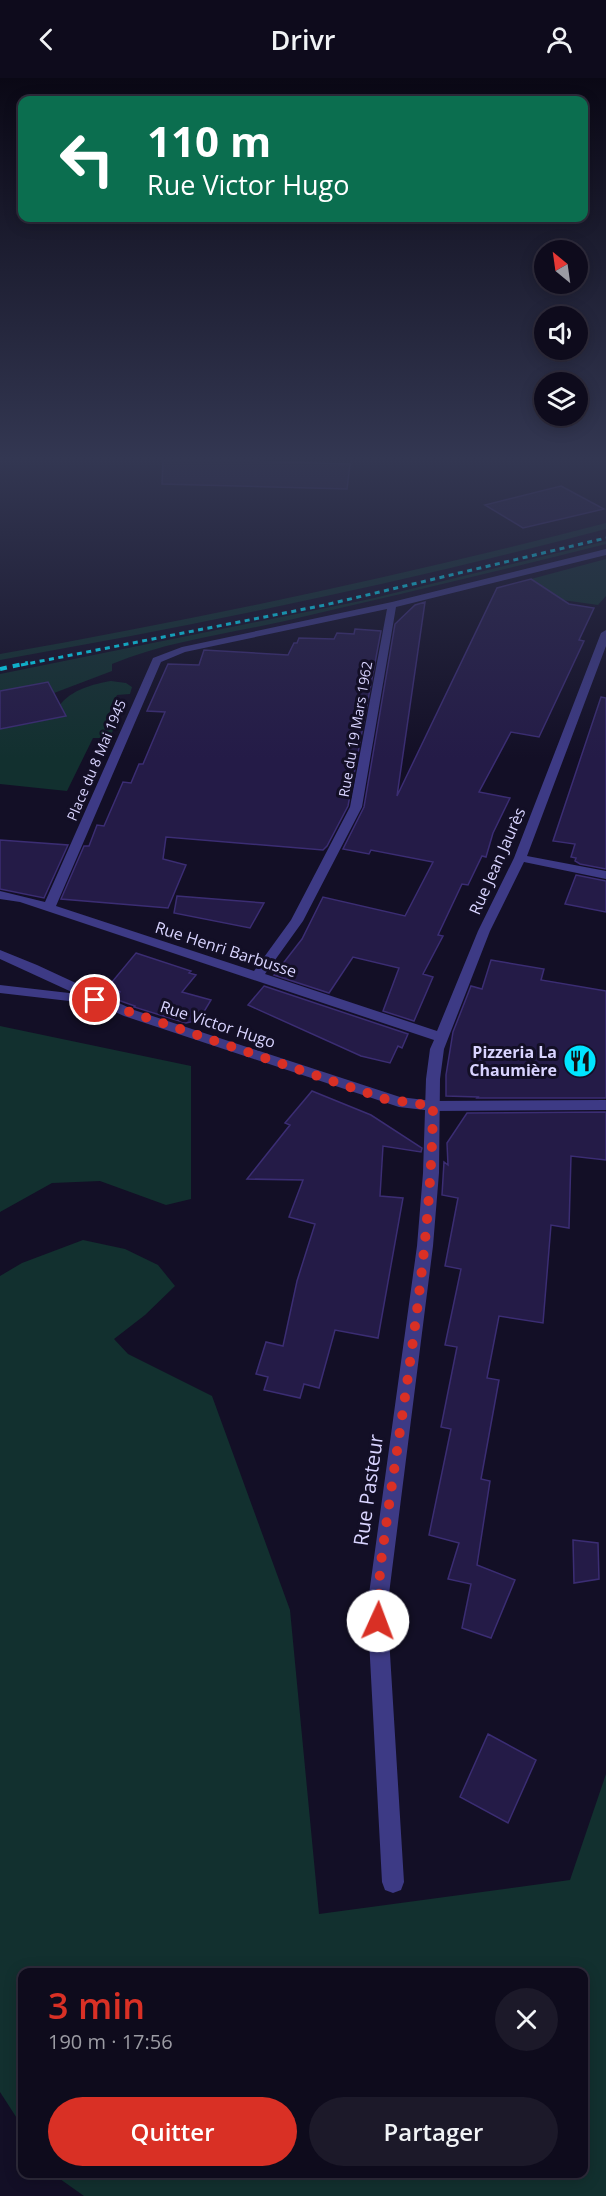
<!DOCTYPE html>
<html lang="fr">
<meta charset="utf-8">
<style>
body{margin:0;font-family:"Open Sans",sans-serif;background:#1c1929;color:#f1f3f6;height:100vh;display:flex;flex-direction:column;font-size:22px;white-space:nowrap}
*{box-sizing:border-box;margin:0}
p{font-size:20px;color:#9b9ba3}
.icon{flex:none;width:33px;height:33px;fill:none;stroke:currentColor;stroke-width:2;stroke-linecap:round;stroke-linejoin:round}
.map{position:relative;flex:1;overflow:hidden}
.sheet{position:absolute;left:18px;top:1890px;width:570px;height:210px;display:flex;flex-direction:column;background:#0e0b1c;border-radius:12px;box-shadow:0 3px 15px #0003,0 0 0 2px #2e2b3b}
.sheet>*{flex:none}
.banner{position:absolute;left:18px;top:18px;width:570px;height:126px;border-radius:12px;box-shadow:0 3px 15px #0003,0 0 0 2px #2e2b3b;background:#0b6e4f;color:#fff;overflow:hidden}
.needle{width:39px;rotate:331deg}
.tools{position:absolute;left:534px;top:162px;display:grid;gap:12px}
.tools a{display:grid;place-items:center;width:54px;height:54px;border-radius:50%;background:#0e0b1c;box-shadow:0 3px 15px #0003,0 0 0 2px #2e2b3b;font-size:30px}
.pin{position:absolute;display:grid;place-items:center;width:51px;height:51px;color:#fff;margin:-26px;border:3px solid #fff;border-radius:50%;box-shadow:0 2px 6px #0007}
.me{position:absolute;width:66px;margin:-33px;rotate:2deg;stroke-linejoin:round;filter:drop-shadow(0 0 4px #0008)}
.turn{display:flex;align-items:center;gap:21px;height:126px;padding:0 30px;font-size:27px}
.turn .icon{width:78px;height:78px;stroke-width:2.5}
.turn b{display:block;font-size:42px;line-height:51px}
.round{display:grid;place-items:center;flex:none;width:63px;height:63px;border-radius:32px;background:#1c1929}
.head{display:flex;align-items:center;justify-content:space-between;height:102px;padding:0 30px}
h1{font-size:36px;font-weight:600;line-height:45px;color:#d93025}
.primary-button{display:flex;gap:12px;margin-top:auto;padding:12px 30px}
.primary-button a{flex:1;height:69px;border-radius:36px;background:#d93025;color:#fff;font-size:24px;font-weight:600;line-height:69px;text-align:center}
.primary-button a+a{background:#1c1929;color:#f1f3f6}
header{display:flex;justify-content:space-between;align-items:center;height:78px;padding:0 30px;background:#0e0b1c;font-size:27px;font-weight:600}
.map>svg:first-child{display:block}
</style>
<header><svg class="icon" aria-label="back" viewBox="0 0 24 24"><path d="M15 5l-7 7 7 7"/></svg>Drivr<svg class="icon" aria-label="person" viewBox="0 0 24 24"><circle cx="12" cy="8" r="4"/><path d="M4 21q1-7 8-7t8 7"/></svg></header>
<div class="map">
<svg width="606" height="2118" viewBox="0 0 606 2118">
<rect width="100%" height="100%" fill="#130f26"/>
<path fill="#12302f" d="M 606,445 L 606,451 C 406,504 204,546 0,582 L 0,576 C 204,540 406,497 606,445 Z
M 606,463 L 606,466 C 499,493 392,518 285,543 C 227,556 168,563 112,586 L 112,593 L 54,615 L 0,613 L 0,596 L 370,521 Z
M 606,481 L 606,518 L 598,527 L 534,518 L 531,501 Z
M 111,603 L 126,605 L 132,609 L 130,616 L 117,617 L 105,645 L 116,647 L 109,660 L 93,660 L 67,713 L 0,706 L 0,649 L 66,638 L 60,627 C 71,612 93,606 111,603 Z
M 0,948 L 191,988 L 191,1121 L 166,1127 L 100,1103 L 52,1105 L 0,1134 Z
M 83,1162 L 125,1171 L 158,1187 L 175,1208 L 145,1237 L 114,1261 L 128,1276 L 212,1318 L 290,1532 L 319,1836 L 570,1802 L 606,1696 L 606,2118 L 84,2118 L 53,2096 L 584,2096 L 584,1894 L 22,1894 L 22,2048 L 0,2014 L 0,1198 L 22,1185 Z"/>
<path fill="#241b47" stroke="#3b2d73" stroke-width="1.5" d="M 163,383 L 244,383 L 350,386 L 347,411 L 162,406 Z
M 561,408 L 604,431 L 523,450 L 485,427 Z
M 531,501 L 569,526 L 594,530 L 579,562 L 584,563 L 539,659 L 511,654 L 479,714 L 510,720 L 493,755 L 486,779 L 482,778 L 468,807 L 462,806 L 438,857 L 443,858 L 423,896 L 433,899 L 414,943 L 383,933 L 399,890 L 353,879 L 329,915 L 274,897 L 302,861 L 323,819 L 405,838 L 433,784 L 371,772 L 369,776 L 343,771 L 364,729 L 395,546 L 415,527 L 425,524 L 397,718 L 497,510 Z
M 355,551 L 381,553 L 348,728 L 327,768 L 323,772 L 166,759 L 163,781 L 186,787 L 168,830 L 61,821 L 84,768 L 89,768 L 97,747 L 104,748 L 123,704 L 131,705 L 139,686 L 143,686 L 165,634 L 147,633 L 168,586 L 199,587 L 204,572 L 288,577 L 294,565 L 297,565 L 299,560 L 334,561 L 337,555 L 354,556 Z
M 48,604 L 66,638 L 0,651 L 0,613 Z
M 601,619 L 606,620 L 606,791 L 580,786 L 575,783 L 576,780 L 571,779 L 575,766 L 553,763 Z
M 0,762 L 68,767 L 44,820 L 0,811 Z
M 576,797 L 606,803 L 606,834 L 565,826 Z
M 177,818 L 264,825 L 250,850 L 174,835 Z
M 136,875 L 191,893 L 189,895 L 196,897 L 182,914 L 211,922 L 199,942 L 186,945 L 134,929 L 135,928 L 115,921 L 120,914 L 107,910 Z
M 491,882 L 544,891 L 541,902 L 606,913 L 606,1020 L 477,1020 L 478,1019 L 446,1018 L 446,997 L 453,954 L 471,908 L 482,911 Z
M 264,908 L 408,956 L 402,970 L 398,968 L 390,985 L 361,978 L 248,927 Z
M 312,1013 L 371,1037 L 422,1070 L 421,1074 L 383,1068 L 380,1118 L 403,1120 L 378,1260 L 335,1252 L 319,1310 L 304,1306 L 300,1320 L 264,1312 L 268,1299 L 256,1296 L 266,1264 L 283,1268 L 297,1203 L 315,1146 L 289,1139 L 303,1102 L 247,1101 L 290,1047 L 285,1045 Z
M 606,1034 L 606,1082 L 571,1078 L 569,1150 L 551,1147 L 543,1245 L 499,1238 L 487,1300 L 499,1302 L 481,1401 L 490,1403 L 477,1487 L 515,1502 L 491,1560 L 462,1550 L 471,1506 L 448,1501 L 459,1465 L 429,1457 L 451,1351 L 441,1349 L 457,1269 L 445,1267 L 461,1191 L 445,1188 L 458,1120 L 442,1117 L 444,1084 L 448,1087 L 447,1065 L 467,1035 Z
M 573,1462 L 598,1465 L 599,1501 L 574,1505 Z
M 488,1656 L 536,1682 L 508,1745 L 460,1719 Z"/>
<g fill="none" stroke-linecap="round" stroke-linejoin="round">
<path fill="#3d3a85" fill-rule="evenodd" d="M 606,471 L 606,477 L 396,529 L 362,729 L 303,843 L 265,896 L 437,953 L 478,853 L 514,780 L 601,555 L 606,552 L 606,568 L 527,778 L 606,793 L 606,801 L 524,784 L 490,853 L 444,971 L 440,1001 L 439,1095 L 433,1168 L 389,1516 L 388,1543 L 404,1804 L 401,1812 L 393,1815 L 385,1812 L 382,1804 L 368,1543 L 369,1516 L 417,1168 L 423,1095 L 426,1001 L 430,971 L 434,962 L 20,824 L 0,821 L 0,813 L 45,824 L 153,580 L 182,569 L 392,524 ZM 387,531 L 350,729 L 291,842 L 254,893 L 56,828 L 161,584 L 185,574 Z
M 0,907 L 95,918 L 102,922 L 95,926 L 0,915 Z"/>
<path fill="#3d3a85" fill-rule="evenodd" d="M 0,872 L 37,887 L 134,932 L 400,1019 L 433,1023 L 606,1022 L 606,1032 L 433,1033 L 399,1029 L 124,938 L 0,881 Z"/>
<path stroke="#00e5ff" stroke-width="3" stroke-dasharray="5 4.5" stroke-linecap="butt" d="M 21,587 L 325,527 L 606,460"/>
<path stroke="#00e5ff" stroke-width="4" stroke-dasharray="7 6" stroke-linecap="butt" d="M 0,591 L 28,585"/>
</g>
<linearGradient id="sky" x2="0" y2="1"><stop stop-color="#0a0815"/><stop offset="0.56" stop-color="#333752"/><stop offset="1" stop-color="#333752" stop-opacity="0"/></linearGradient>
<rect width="606" height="680" fill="url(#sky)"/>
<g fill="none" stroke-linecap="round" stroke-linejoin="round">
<path stroke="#d93025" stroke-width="10" stroke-dasharray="0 18" d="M 95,922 L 385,1021 L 433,1028 C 431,1184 400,1338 380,1492 L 378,1543"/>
</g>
<defs>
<symbol id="restaurant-disc" viewBox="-11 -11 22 22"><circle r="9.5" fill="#00e5ff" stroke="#130f26"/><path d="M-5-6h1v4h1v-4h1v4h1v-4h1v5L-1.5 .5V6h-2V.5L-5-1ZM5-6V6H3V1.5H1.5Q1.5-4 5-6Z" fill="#111"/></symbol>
</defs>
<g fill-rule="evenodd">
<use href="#restaurant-disc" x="561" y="964" width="38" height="38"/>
</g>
<g text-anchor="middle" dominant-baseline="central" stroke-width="6" stroke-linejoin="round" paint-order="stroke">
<g font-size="14" fill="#d9d4ff" stroke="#130f26">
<text transform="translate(355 651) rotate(-80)">Rue du 19 Mars 1962</text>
<text transform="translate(96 682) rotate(-67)">Place du 8 Mai 1945</text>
</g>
<g font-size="16" fill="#d9d4ff" stroke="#130f26">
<text transform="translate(497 783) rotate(-66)">Rue Jean Jaurès</text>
<text transform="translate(226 871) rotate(18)">Rue Henri Barbusse</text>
<text transform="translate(218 946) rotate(18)">Rue Victor Hugo</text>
</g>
<g font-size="16" font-weight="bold" fill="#d9d4ff" stroke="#130f26" text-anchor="end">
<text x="557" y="974">Pizzeria La<tspan x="557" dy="18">Chaumière</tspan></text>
</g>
<g font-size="20" fill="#d9d4ff" stroke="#130f26">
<text transform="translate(368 1412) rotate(-82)">Rue Pasteur</text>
</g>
</g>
</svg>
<div class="tools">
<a><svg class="needle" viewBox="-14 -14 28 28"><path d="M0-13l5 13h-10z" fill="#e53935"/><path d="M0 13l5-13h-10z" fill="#9b9ba3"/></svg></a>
<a><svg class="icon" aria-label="sound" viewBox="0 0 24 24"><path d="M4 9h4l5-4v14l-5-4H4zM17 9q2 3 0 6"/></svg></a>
<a><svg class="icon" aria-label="layers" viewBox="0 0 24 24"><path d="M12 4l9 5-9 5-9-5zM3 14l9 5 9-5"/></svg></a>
</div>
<div class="pin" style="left:95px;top:922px;background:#d93025"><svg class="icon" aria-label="arrive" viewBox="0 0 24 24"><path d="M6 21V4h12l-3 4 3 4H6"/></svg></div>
<svg class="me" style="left:378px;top:1543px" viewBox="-20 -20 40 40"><circle r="19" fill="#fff"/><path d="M0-13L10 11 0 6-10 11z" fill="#d93025"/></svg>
<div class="banner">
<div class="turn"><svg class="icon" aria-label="left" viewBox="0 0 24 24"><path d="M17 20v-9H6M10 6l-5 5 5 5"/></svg><div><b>110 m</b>Rue Victor Hugo</div></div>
</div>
<section class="sheet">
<div class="head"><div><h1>3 min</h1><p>190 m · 17:56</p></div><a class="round"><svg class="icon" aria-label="close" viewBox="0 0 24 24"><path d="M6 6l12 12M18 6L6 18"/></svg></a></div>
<div class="primary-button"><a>Quitter</a><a>Partager</a></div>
</section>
</div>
